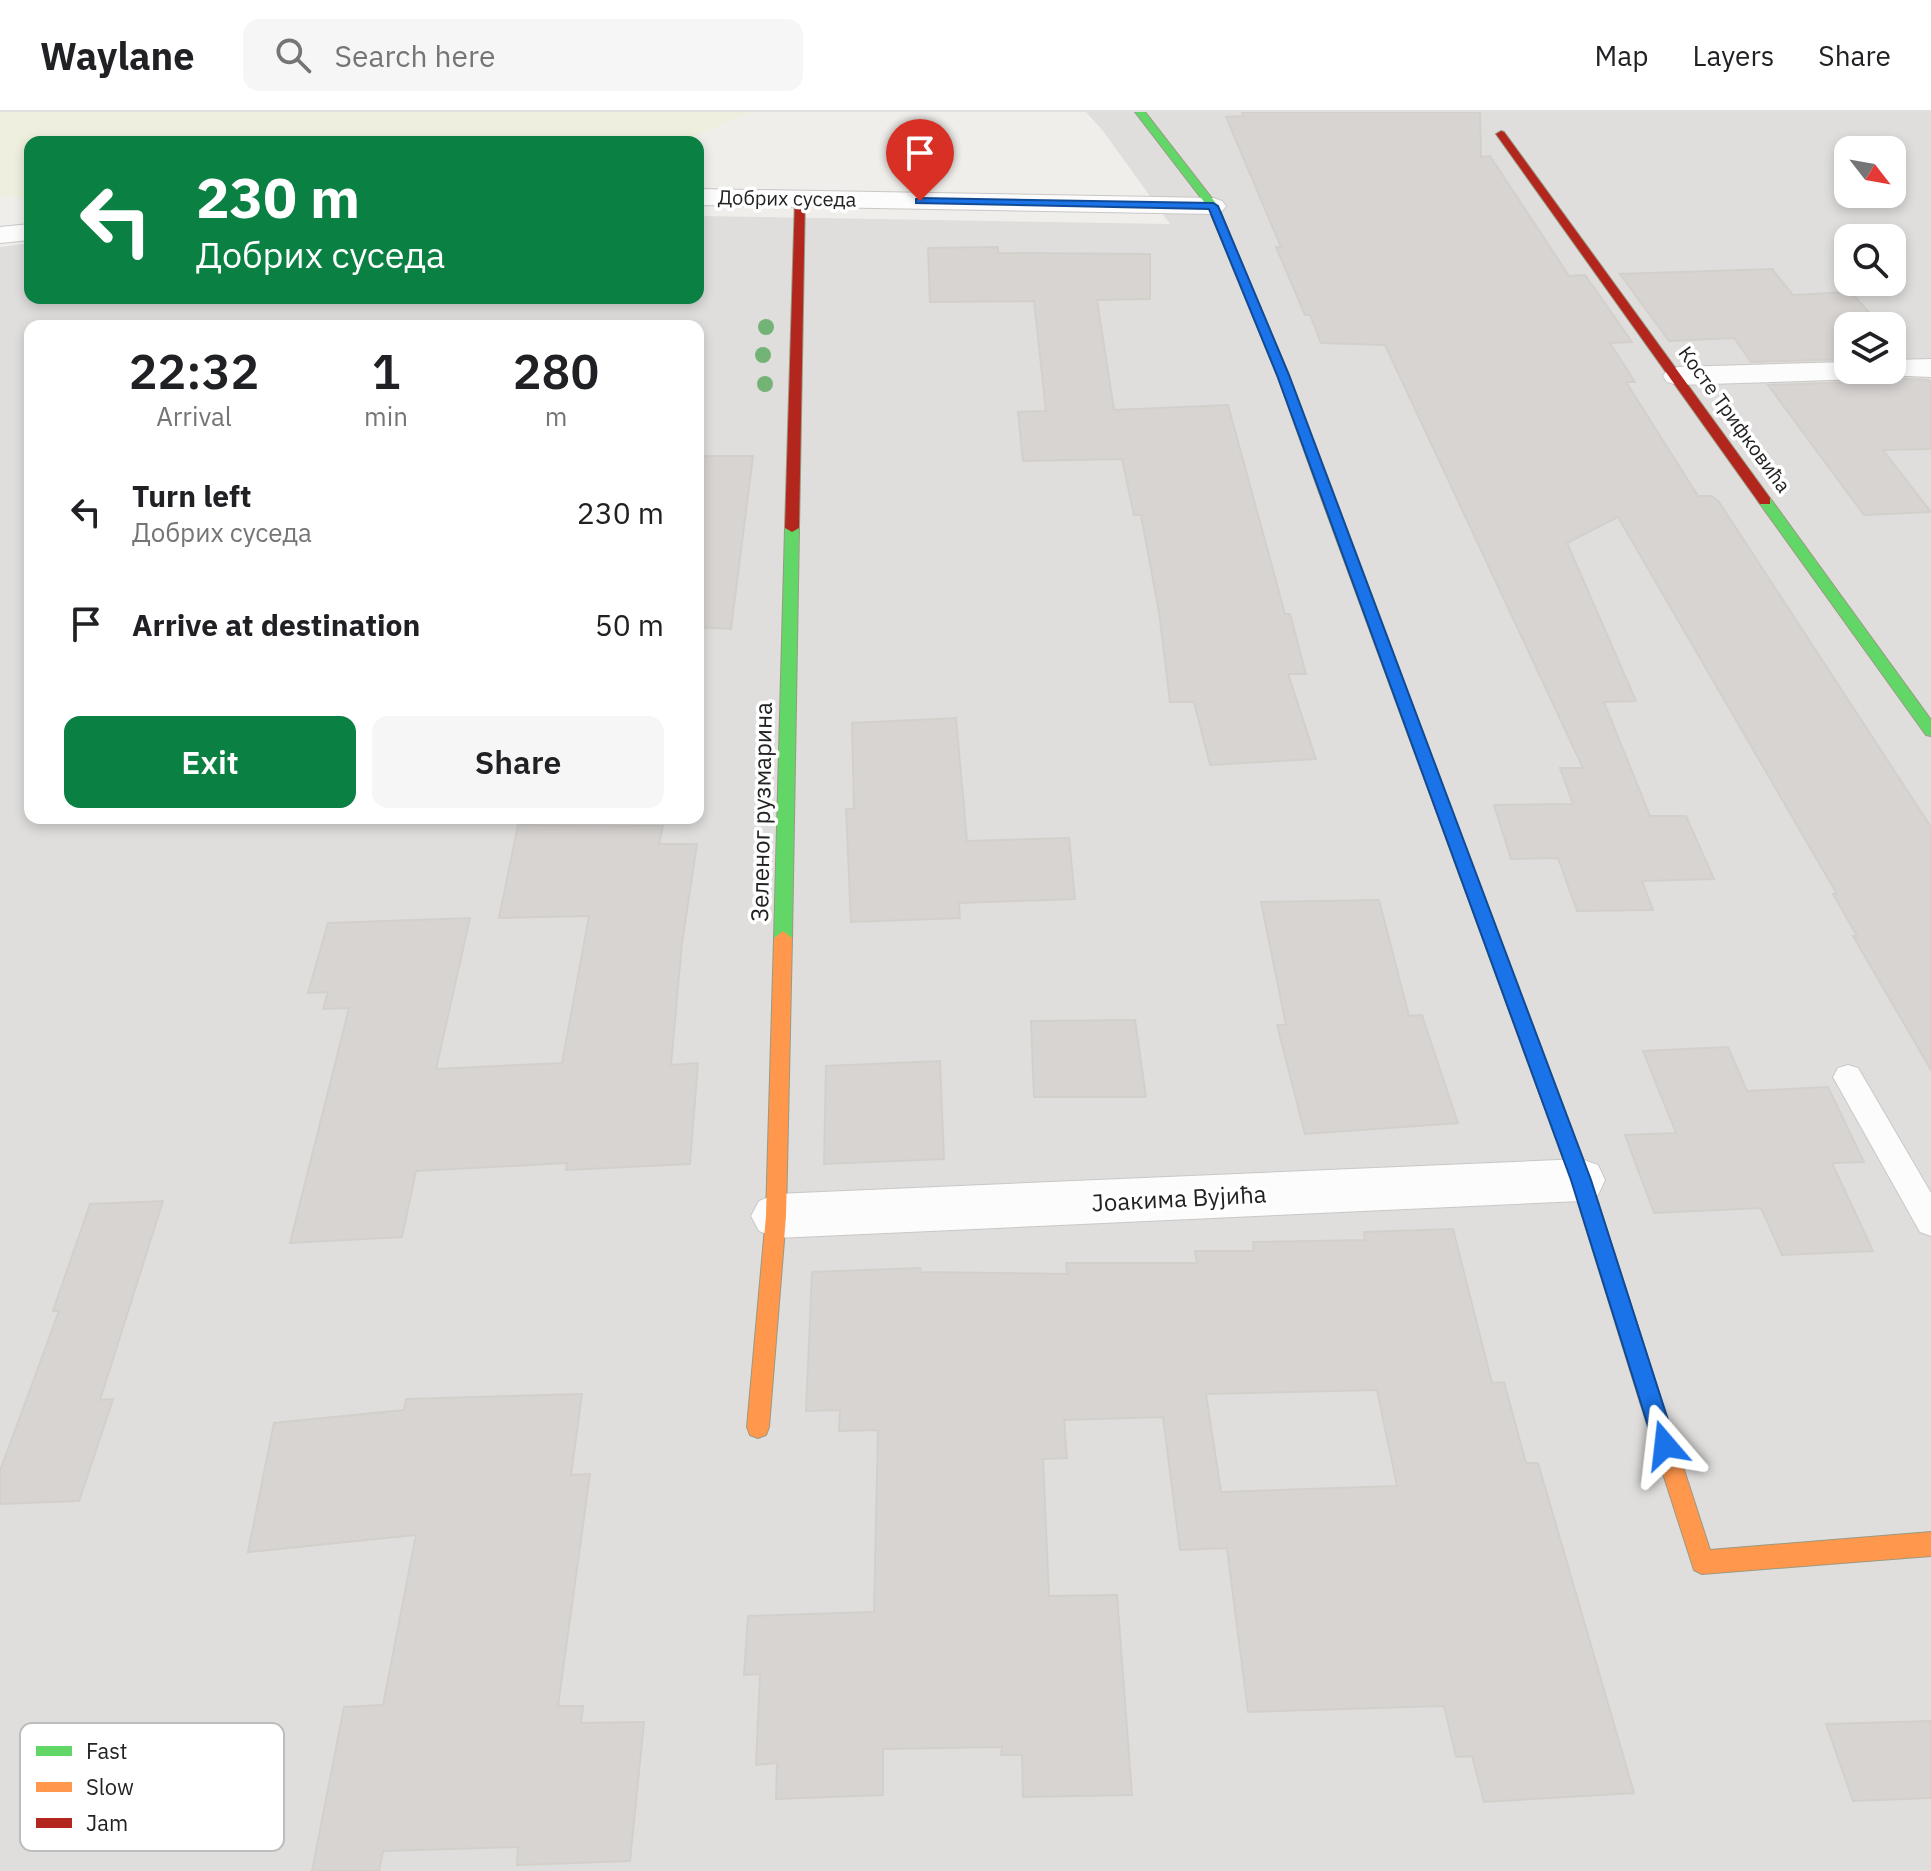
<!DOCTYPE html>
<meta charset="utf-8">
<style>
body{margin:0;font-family:"IBM Plex Sans",sans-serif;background:#f6f6f6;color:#202124;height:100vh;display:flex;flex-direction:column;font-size:30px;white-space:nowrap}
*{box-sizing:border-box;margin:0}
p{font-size:26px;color:#757577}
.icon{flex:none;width:44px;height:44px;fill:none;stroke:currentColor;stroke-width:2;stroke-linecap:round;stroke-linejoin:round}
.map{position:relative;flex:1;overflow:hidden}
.side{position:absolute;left:24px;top:208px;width:680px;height:504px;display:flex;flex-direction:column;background:#fff;border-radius:16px;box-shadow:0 4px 12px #0003}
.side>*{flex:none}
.top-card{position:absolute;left:24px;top:24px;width:680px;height:168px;border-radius:16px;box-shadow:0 4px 12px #0003;background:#0b8043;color:#fff;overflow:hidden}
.needle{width:52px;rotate:121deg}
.controls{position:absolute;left:1834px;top:24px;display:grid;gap:16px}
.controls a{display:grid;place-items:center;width:72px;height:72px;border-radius:16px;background:#fff;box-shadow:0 4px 12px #0003;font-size:40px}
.pin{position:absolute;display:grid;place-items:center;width:68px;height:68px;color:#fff;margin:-82px -34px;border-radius:50% 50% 50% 0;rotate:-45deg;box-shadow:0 0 8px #0007}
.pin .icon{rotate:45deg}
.me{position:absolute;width:88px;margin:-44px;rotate:343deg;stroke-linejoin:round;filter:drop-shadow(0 0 6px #0008)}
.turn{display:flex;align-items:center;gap:28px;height:168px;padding:0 40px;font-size:36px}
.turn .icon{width:104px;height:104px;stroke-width:2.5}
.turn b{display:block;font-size:56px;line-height:68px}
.eta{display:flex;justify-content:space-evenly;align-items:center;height:136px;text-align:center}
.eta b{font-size:48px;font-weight:600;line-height:56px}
.cta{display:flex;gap:16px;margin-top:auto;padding:16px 40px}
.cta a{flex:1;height:92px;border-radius:16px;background:#0b8043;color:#fff;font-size:32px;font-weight:600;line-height:92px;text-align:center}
.cta a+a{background:#f6f6f6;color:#202124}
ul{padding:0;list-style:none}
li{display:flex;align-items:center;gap:24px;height:112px;padding:0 40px}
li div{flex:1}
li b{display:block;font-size:30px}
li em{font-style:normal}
header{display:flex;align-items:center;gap:48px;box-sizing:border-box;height:112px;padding:0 40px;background:#fff;border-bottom:2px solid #e0e0e0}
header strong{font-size:38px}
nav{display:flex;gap:44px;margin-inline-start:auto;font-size:28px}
.search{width:560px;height:72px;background:#f6f6f6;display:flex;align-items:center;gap:20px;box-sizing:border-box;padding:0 28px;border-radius:16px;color:#757577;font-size:30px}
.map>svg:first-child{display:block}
</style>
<header>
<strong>Waylane</strong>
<div class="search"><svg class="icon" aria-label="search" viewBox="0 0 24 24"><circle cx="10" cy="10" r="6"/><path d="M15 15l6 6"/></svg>Search here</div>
<nav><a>Map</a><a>Layers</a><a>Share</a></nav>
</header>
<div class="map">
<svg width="1931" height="1759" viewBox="0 0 1931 1759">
<rect width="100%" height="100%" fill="#f0eeeb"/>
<path fill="#dfdedc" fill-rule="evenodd" d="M 1086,0 L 1931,0 L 1931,1759 L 0,1759 L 0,135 L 30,131 L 30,186 L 698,186 L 698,104 L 1170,112 L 1103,19 ZM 1848,38 L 1892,38 L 1892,82 L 1848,82 ZM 1848,126 L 1892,126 L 1892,170 L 1848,170 ZM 30,214 L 698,214 L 698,706 L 30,706 ZM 1848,214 L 1892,214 L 1892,258 L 1848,258 Z"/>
<path fill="#efefdf" d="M 0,0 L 751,0 L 682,30 L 30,30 L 30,87 L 0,84 Z"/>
<path fill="#d7d4d2" stroke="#d3d0cc" stroke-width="2" fill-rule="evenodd" d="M 1242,0 L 1480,0 L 1481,45 L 1490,44 L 1569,164 L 1585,163 L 1632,230 L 1610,231 L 1635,270 L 1626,270 L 1698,384 L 1712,384 L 1719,390 L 1931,715 L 1931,958 L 1853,824 L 1857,824 L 1833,782 L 1837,782 L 1618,405 L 1567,431 L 1636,589 L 1604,590 L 1650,704 L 1686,704 L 1714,767 L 1642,769 L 1653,798 L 1577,799 L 1558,746 L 1511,747 L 1494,693 L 1573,692 L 1560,656 L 1583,656 L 1385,233 L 1321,231 L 1310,203 L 1305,203 L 1276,135 L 1281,135 L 1226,5 L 1244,4 Z
M 998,135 L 998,141 L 1150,142 L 1150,187 L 1097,188 L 1114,298 L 1228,293 L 1285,502 L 1290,502 L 1306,562 L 1288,562 L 1316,647 L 1210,653 L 1194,590 L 1170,590 L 1159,500 L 1141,403 L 1134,403 L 1122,347 L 1023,349 L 1018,300 L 1046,299 L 1034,189 L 930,190 L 928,136 Z
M 1772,157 L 1793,183 L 1851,180 L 1881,214 L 1848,214 L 1848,247 L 1751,250 L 1734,226 L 1669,229 L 1620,162 Z
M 1877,262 L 1882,266 L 1928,268 L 1931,271 L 1931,337 L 1883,338 L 1931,400 L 1864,403 L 1768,273 L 1862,270 Z
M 698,344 L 753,344 L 731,517 L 698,515 Z
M 956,606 L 967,729 L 1069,726 L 1075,787 L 959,791 L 960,806 L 851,810 L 846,697 L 854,697 L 852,611 Z
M 518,713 L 663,714 L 659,732 L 697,732 L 682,831 L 671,953 L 698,951 L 690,1052 L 566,1058 L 567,1051 L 416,1059 L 402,1125 L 290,1131 L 349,896 L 323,897 L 328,880 L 308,881 L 328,811 L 470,806 L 436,957 L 562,951 L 589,804 L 499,806 Z
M 1379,788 L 1409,904 L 1422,903 L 1458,1011 L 1305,1022 L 1277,913 L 1286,913 L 1261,790 Z
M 1135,908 L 1146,985 L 1034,985 L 1031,909 Z
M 1728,935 L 1747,979 L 1828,975 L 1864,1050 L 1832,1051 L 1873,1139 L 1782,1143 L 1761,1096 L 1654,1101 L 1625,1023 L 1676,1021 L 1643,939 Z
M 940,949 L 944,1047 L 824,1052 L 826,954 Z
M 163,1089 L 100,1288 L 113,1287 L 79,1389 L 0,1392 L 0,1359 L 59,1199 L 53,1199 L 90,1092 Z
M 1453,1117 L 1492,1271 L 1504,1270 L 1526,1351 L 1538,1351 L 1634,1681 L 1484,1690 L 1472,1644 L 1456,1645 L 1444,1594 L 1248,1600 L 1227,1436 L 1180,1438 L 1163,1305 L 1064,1308 L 1067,1346 L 1043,1347 L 1049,1484 L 1117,1483 L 1132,1683 L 1023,1685 L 1022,1643 L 1001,1643 L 1002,1635 L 883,1637 L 883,1683 L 776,1687 L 777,1651 L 756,1653 L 760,1562 L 744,1563 L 748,1504 L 874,1500 L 878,1318 L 839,1319 L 840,1298 L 806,1299 L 812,1160 L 920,1156 L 921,1160 L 1067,1162 L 1066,1151 L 1197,1151 L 1195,1139 L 1254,1139 L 1253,1130 L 1365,1128 L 1364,1120 ZM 1377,1278 L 1397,1374 L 1221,1380 L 1206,1282 Z
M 582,1282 L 571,1363 L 590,1362 L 558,1594 L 583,1594 L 581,1611 L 644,1610 L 630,1749 L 517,1753 L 518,1735 L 383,1739 L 379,1759 L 312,1759 L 344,1595 L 383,1593 L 416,1423 L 248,1440 L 274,1311 L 404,1298 L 406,1287 Z
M 1931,1609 L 1931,1686 L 1853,1689 L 1826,1612 Z"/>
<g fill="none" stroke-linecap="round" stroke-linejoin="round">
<defs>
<path id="lane" d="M 1848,953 L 1858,956 L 1931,1081 L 1931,1124 L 1920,1120 L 1833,965 L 1838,956 Z"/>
<path id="street" d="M 698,77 L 1213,86 L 1222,89 L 1226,94 L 1222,99 L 1213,102 L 698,93 Z
M 30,112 L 30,128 L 0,131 L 0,115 Z
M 1931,247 L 1931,265 L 1882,263 L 1878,258 L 1892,258 L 1892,248 Z
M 1848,250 L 1848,258 L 1877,258 L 1872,264 L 1862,267 L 1678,273 L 1667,270 L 1663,264 L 1667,258 L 1678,255 Z
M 1581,1047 L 1598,1053 L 1605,1068 L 1598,1083 L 1581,1089 L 776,1126 L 759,1119 L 751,1104 L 759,1089 L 776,1082 Z"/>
<path id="fast" d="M 1135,0 L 1145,0 L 1218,94 L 1289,263 L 1333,380 L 1331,383 L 1321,383 L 1319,380 L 1277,263 L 1208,95 Z
M 1765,385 L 1770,386 L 1931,608 L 1931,624 L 1926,623 L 1758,389 Z
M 792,412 L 799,416 L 792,826 L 783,833 L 774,826 L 785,416 Z"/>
<path id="slow" d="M 1326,376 L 1333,380 L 1450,693 L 1448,697 L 1442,699 L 1434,693 L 1319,380 Z
M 783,819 L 792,826 L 786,1104 L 769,1315 L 766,1323 L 758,1326 L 750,1323 L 747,1315 L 766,1104 L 774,826 Z
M 1651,1280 L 1659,1283 L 1662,1290 L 1710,1438 L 1931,1420 L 1931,1444 L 1702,1462 L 1694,1458 L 1640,1290 L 1643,1283 Z"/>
<path id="jam" d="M 1501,19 L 1504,20 L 1770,386 L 1770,392 L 1760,392 L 1496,22 Z
M 800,83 L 805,86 L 799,416 L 792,420 L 785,416 L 795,86 Z
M 1442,687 L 1450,693 L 1591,1068 L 1662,1290 L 1659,1297 L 1651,1300 L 1643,1297 L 1640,1290 L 1571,1068 L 1434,693 Z"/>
</defs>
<use href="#lane" stroke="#c9c8c7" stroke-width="2"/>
<use href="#street" stroke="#c9c8c7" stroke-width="2"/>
<use href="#fast" stroke="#999a82" stroke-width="2"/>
<use href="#slow" stroke="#999a82" stroke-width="2"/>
<use href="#jam" stroke="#999a82" stroke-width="2"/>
<use href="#lane" fill="#fdfcfc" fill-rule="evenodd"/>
<use href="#street" fill="#fdfcfc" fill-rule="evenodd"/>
<use href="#fast" fill="#63d668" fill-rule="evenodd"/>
<use href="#slow" fill="#ff974d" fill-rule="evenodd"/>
<use href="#jam" fill="#b3261e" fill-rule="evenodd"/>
</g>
<g fill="#73b476">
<circle cx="766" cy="215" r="8"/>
<circle cx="763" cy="243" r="8"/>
<circle cx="765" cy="272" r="8"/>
</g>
<path fill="#1a73e8" stroke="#114b97" stroke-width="2" d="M 920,86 L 1213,91 L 1218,94 L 1289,263 L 1591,1068 L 1676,1333 L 1673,1340 L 1665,1344 L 1657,1340 L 1654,1333 L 1571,1068 L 1277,263 L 1209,97 L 916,91 L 916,87 Z"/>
<g text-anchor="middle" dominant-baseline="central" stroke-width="7" stroke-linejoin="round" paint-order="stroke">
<g font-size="20" fill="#222" stroke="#fff">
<text transform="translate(787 86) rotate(1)">Добрих суседа</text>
<text transform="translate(1735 307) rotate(54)">Косте Трифковића</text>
</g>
<g font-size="24" fill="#222" stroke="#fff">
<text transform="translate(761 700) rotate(-89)">Зеленог рузмарина</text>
<text transform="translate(1179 1086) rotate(-3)">Јоакима Вујића</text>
</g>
</g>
<rect x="20" y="1611" width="264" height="128" rx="12" fill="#fff" stroke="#bdbdbd" stroke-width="2"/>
<rect x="36" y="1634" width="36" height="10" fill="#63d668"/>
<rect x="36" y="1670" width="36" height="10" fill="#ff974d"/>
<rect x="36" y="1706" width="36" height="10" fill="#b3261e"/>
<g font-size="22" fill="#222">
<text x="86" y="1647">Fast</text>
<text x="86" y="1683">Slow</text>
<text x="86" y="1719">Jam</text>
</g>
</svg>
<div class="controls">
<a><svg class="needle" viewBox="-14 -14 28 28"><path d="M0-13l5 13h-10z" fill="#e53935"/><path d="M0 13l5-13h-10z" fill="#757577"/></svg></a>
<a><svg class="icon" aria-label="search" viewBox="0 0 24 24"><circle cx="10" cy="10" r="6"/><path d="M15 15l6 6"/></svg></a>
<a><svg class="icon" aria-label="layers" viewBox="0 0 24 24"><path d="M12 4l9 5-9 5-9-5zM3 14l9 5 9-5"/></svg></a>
</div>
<div class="pin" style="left:920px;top:89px;background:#d93025"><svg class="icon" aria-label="arrive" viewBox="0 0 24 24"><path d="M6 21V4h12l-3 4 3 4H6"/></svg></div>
<svg class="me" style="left:1665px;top:1333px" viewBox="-20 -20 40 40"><path d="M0-17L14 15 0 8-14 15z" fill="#1a73e8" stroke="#fff" stroke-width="4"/></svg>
<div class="top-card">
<div class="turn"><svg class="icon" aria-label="left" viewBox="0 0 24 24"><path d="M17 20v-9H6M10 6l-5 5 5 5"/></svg><div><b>230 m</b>Добрих суседа</div></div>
</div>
<section class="side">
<div class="eta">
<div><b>22:32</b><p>Arrival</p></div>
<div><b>1</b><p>min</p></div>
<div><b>280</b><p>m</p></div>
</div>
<ul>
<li><svg class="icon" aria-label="left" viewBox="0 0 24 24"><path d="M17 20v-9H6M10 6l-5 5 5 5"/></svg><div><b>Turn left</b><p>Добрих суседа</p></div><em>230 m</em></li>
<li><svg class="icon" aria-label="arrive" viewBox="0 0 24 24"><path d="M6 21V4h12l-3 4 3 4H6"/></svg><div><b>Arrive at destination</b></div><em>50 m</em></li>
</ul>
<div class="cta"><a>Exit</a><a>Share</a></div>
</section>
</div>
